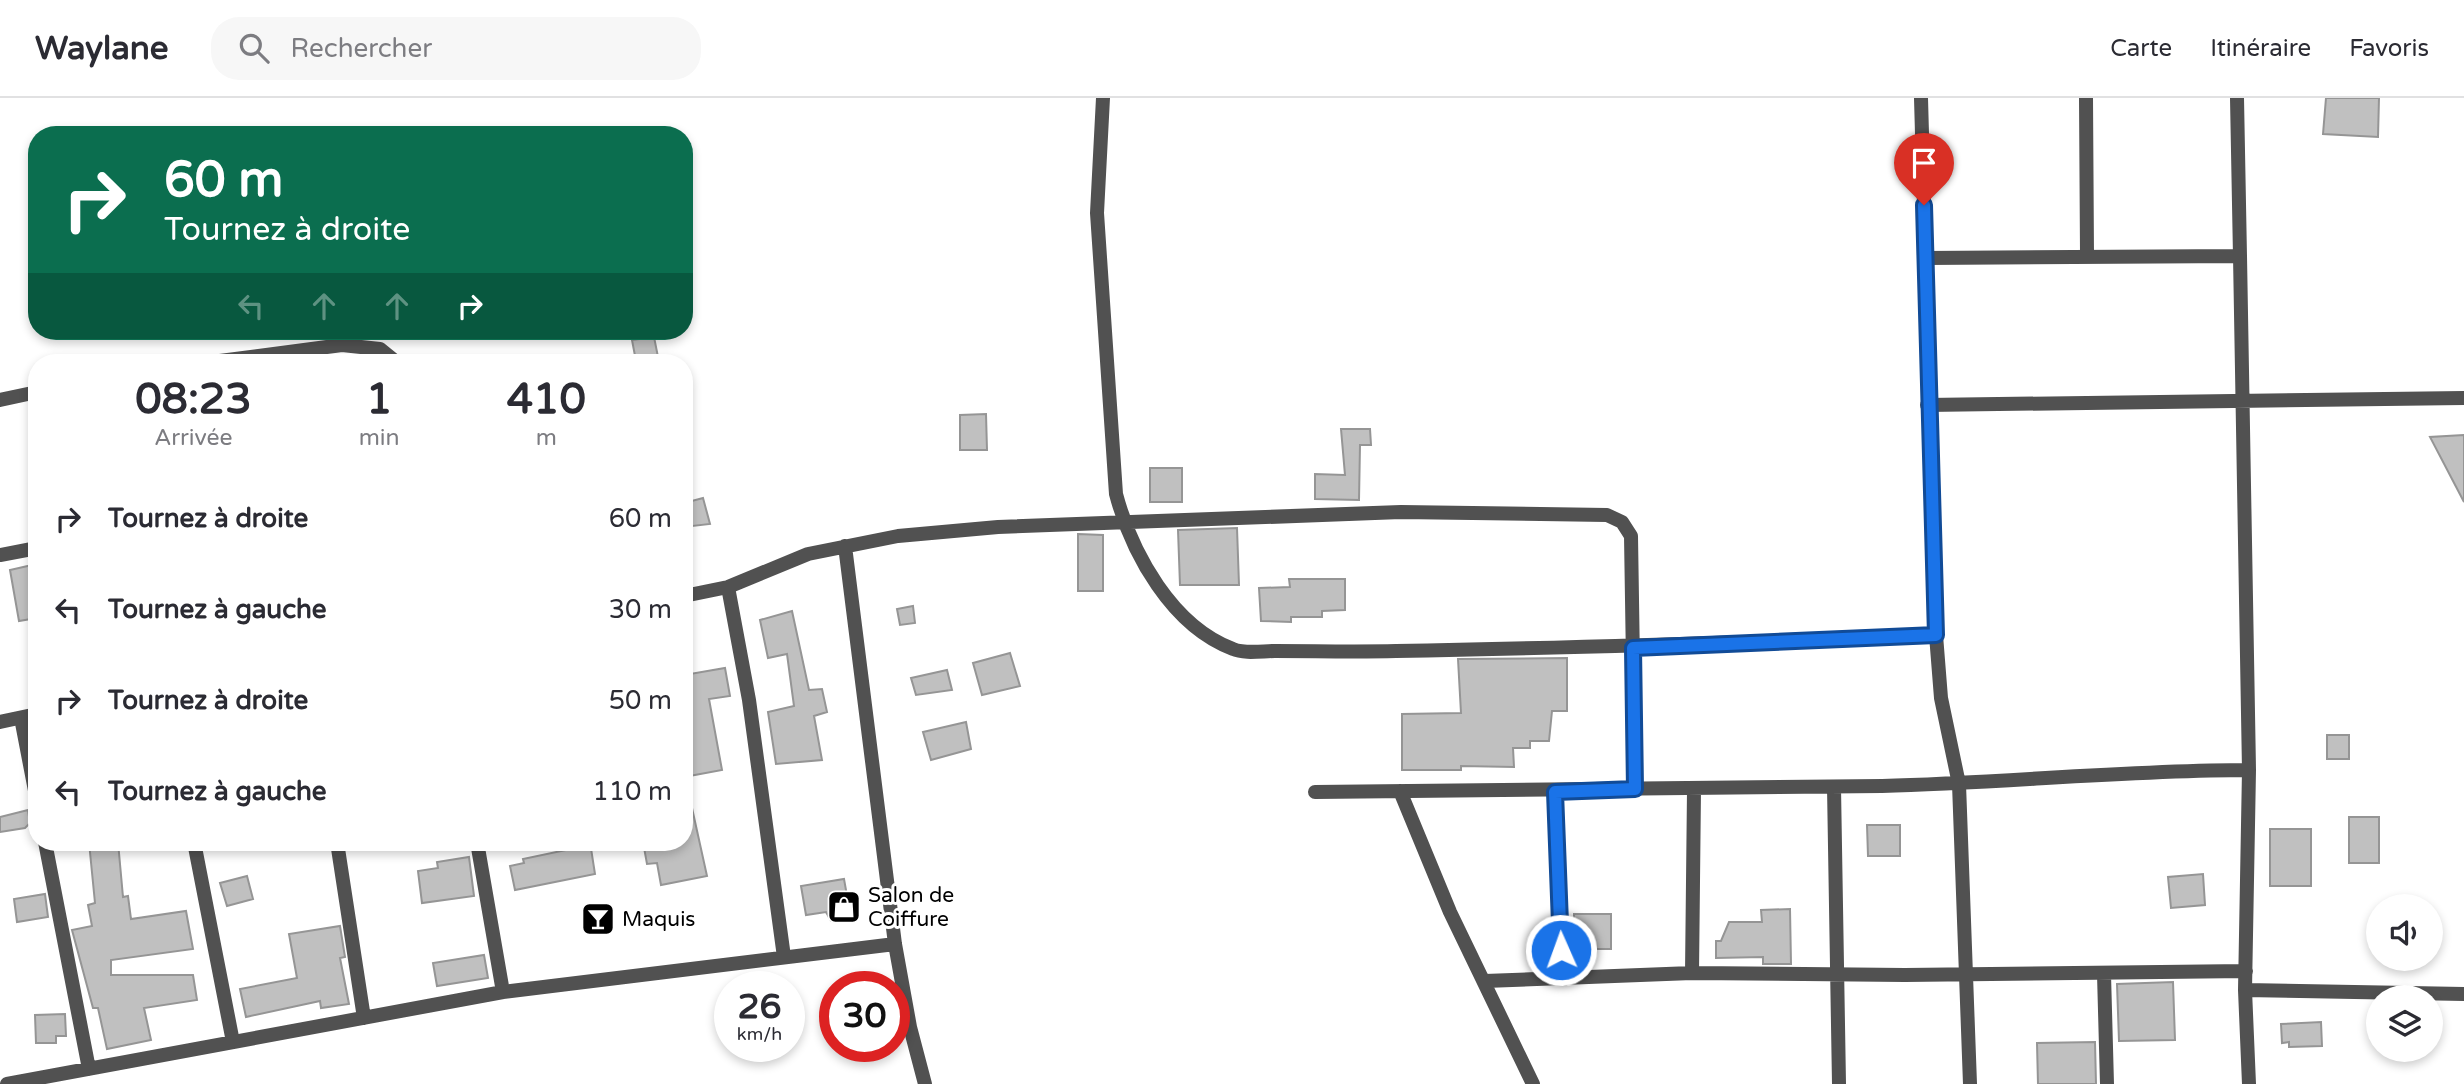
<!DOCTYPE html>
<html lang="fr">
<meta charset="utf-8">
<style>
body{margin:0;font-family:"Varela Round",sans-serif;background:#f7f7f7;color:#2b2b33;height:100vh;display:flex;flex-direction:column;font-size:26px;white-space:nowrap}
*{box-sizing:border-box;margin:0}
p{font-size:23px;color:#7c7c81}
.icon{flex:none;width:38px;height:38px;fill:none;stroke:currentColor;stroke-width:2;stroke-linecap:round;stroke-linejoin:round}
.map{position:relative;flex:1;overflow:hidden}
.side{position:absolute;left:28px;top:256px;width:665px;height:497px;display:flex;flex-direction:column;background:#fff;border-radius:28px;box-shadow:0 4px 10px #0003}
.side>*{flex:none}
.guide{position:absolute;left:28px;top:28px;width:665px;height:214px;border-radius:28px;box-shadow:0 4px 10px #0003;background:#0b6e4f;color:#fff;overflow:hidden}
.fabs{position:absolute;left:2366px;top:796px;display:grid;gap:14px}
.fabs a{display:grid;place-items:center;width:77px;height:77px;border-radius:50%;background:#fff;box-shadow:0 4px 10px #0003;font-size:35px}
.speed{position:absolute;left:714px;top:873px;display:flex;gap:14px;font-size:35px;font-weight:700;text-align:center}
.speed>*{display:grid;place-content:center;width:91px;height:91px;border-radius:50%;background:#fff;box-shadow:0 4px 10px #0003;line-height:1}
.speed small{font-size:18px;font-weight:400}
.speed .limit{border:10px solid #d22;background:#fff;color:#111}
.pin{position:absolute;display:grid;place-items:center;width:60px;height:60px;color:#fff;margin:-72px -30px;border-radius:50% 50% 50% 0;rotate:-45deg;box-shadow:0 0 7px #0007}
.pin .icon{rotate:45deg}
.me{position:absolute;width:77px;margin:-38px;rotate:358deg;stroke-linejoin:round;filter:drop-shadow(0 0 5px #0008)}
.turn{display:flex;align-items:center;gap:24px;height:147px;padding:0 21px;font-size:32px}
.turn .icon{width:91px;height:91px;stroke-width:2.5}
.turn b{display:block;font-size:49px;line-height:60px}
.lanes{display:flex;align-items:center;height:66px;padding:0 21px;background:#0003;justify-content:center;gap:35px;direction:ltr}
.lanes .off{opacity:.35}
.eta{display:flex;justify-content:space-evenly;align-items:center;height:119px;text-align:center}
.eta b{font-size:42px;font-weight:700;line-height:49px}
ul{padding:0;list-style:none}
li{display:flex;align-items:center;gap:21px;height:91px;padding:0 21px}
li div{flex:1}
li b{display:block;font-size:26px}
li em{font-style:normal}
header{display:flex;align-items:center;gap:42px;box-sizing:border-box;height:98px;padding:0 35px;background:#fff;border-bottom:2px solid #e1e1e2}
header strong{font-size:33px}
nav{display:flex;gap:38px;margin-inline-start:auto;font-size:24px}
.search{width:490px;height:63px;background:#f7f7f7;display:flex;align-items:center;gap:18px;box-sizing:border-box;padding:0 24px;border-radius:28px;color:#7c7c81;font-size:26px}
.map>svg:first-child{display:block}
</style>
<header>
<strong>Waylane</strong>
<div class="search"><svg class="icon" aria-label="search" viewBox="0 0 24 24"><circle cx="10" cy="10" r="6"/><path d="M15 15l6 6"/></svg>Rechercher</div>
<nav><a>Carte</a><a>Itinéraire</a><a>Favoris</a></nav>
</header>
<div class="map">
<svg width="2464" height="986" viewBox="0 0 2464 986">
<rect width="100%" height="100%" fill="#fff"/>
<path fill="#c0c0c0" stroke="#959595" stroke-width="2" d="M 2326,0 L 2379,0 L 2378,39 L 2323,36 Z
M 654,239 L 658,259 L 636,263 L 632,242 Z
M 986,316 L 987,352 L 960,352 L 960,317 Z
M 1341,331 L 1370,331 L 1371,347 L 1360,347 L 1359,402 L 1315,401 L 1315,376 L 1345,377 Z
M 2464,337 L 2464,404 L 2430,339 Z
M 1150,370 L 1182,370 L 1182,404 L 1150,404 Z
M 703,400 L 710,426 L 684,429 L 684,405 Z
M 1237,430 L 1239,487 L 1180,487 L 1178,432 Z
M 1078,436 L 1103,437 L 1103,493 L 1078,493 Z
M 32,467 L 37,520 L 19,523 L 10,472 Z
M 1289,481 L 1345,481 L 1345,512 L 1322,513 L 1322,519 L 1291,519 L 1291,524 L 1261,523 L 1259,490 L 1290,489 Z
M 913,508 L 915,525 L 900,527 L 897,511 Z
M 792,513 L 809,592 L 822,591 L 827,614 L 814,618 L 822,662 L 776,666 L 768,614 L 794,608 L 787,556 L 768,560 L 760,522 Z
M 1010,555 L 1020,588 L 982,597 L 973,565 Z
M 1567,560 L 1567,613 L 1552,613 L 1549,643 L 1530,643 L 1530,650 L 1513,650 L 1514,669 L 1461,668 L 1461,672 L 1402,672 L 1402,616 L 1461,615 L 1458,561 Z
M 725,570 L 730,598 L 709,601 L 722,672 L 684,679 L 684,577 Z
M 947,572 L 952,592 L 916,597 L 911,580 Z
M 966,624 L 971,651 L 931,662 L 923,634 Z
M 2327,637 L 2349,637 L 2349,661 L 2327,661 Z
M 692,710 L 707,778 L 661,787 L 657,765 L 647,766 L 643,744 L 684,744 L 684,711 Z
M 28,712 L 30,725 L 25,730 L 0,734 L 0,719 Z
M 2349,719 L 2379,719 L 2379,765 L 2349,765 Z
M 1867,727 L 1900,727 L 1900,758 L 1868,758 Z
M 2270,731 L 2311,731 L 2311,788 L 2270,788 Z
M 89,744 L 118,744 L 123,799 L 128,798 L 131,821 L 186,813 L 193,851 L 111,862 L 111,877 L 193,877 L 197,902 L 144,910 L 151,942 L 107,951 L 98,910 L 93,910 L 72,832 L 92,828 L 88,807 L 95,805 Z
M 564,744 L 590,744 L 595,776 L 515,792 L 510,768 L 524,765 L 523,761 L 566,752 Z
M 469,759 L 474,798 L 422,805 L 418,773 L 438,770 L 437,764 Z
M 2203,776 L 2205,807 L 2171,810 L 2168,779 Z
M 247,778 L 253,801 L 227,808 L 220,785 Z
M 844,781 L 851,820 L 831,823 L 826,814 L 806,817 L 801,788 Z
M 45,796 L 48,819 L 17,824 L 14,801 Z
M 1790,811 L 1791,866 L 1763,866 L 1763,859 L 1716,860 L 1716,843 L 1721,843 L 1729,824 L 1762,824 L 1761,812 Z
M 1574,816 L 1611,816 L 1611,851 L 1574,851 Z
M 340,828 L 345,859 L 340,860 L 349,906 L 321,910 L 320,903 L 246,919 L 240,891 L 297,880 L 289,836 Z
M 484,857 L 488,880 L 437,888 L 433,865 Z
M 2173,884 L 2175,942 L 2119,943 L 2117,886 Z
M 65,916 L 66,938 L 56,938 L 56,945 L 36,945 L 35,917 Z
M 2321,924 L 2322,948 L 2289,949 L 2289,944 L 2282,945 L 2281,926 Z
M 2095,944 L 2096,986 L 2038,986 L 2037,945 Z"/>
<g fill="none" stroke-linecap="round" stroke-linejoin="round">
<path stroke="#515151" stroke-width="14" d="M 1103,0 L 1097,115 L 1116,396 C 1132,456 1172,528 1233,551 C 1244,556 1262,553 1275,553 C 1315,553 1356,554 1396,553 C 1576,550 1756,544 1936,537
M 1921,0 L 1936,537 L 1941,600 L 1959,686 L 1970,986
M 2086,0 L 2087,156
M 2240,158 L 2249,672 L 2245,892 L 2249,986
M 1926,160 L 2240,158 L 2237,0
M 212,264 L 342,247 L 380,251 L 396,264
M 0,302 L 37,294
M 1927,307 L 2464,300
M 845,448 L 895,846 L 910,929 L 925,986
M 0,457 L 37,450
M 728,489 L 749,602 L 784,859
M 684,498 L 728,489 L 808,456 L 898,438 L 998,429 L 1401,414 L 1607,417 L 1622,424 L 1631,438 L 1635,691
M 21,620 L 37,703
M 0,624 L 37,616
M 1834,689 L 1839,986
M 1400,693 L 1450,814 L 1533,986
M 1315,694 L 1882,688 C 2004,685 2127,672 2249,672
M 1555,694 L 1564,881
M 45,744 L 89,971
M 194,744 L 233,944
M 337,744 L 364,920
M 477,744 L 503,894
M 1692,875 L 1694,692
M 2104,876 L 2107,986
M 1485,883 L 1692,875 L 1905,877 L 2246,873
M 2245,892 L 2464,896
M 7,986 L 503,894 L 895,846"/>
</g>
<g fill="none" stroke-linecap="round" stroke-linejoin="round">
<defs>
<path id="route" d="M 1561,852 L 1555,694 L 1635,691 L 1633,550 L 1936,537 L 1924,107"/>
</defs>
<use href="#route" stroke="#114b97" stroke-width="18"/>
<use href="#route" stroke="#1a73e8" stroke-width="12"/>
</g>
<defs>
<symbol id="shop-square" viewBox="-11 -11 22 22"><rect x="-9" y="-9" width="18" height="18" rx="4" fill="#000" stroke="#fff"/><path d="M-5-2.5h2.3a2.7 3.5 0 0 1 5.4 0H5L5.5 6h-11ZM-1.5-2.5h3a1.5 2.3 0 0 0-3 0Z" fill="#fff"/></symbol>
<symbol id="bar-square" viewBox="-11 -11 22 22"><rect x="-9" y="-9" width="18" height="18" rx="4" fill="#000" stroke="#fff"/><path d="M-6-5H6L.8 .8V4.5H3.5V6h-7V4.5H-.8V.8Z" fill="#fff"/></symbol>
</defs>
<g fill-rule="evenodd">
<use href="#shop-square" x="825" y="790" width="38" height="38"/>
<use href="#bar-square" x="579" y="802" width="38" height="38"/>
</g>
<g text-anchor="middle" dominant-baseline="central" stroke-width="6" stroke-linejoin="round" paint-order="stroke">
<g font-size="21" fill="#000" stroke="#fff" text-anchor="start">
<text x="868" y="797">Salon de<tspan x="868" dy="24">Coiffure</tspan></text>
<text x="622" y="821">Maquis</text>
</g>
</g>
</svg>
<div class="fabs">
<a><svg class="icon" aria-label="sound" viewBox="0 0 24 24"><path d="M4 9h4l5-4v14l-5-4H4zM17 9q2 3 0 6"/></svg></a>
<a><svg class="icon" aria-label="layers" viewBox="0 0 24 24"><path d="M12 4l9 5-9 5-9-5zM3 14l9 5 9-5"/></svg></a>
</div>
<div class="speed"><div>26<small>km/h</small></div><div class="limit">30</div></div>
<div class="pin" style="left:1924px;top:107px;background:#d93025"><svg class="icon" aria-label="arrive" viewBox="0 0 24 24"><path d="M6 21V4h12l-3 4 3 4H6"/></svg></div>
<svg class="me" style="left:1561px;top:852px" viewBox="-20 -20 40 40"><circle r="17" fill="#1a73e8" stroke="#fff" stroke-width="3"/><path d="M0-11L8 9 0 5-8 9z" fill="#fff"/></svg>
<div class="guide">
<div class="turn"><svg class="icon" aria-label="right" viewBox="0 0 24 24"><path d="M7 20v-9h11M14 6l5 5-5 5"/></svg><div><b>60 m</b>Tournez à droite</div></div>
<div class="lanes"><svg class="icon off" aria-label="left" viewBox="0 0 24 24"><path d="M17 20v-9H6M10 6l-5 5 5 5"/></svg><svg class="icon off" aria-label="ahead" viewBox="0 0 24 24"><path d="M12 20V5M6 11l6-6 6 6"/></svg><svg class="icon off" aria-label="ahead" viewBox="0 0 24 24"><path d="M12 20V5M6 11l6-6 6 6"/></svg><svg class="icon" aria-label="right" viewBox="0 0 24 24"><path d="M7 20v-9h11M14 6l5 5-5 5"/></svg></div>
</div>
<section class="side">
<div class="eta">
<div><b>08:23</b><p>Arrivée</p></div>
<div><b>1</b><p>min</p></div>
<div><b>410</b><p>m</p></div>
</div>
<ul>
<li><svg class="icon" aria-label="right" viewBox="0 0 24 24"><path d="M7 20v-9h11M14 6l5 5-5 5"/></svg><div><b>Tournez à droite</b></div><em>60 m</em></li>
<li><svg class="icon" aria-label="left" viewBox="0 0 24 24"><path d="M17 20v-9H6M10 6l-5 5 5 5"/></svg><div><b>Tournez à gauche</b></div><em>30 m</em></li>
<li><svg class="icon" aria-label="right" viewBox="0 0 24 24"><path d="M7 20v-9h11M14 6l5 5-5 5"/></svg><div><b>Tournez à droite</b></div><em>50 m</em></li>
<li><svg class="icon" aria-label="left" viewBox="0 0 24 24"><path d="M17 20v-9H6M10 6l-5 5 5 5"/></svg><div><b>Tournez à gauche</b></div><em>110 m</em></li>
</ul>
</section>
</div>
